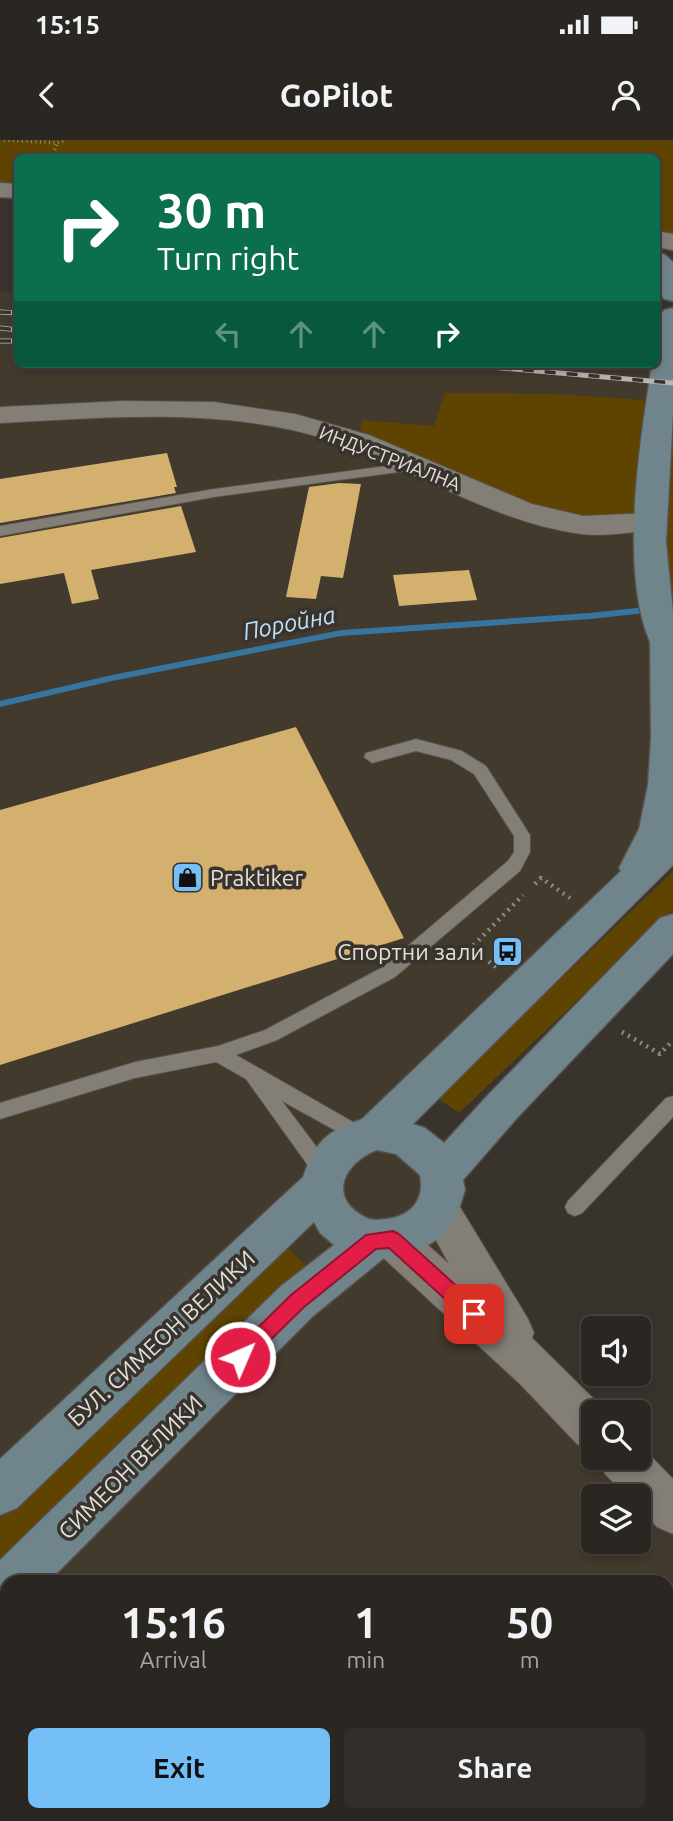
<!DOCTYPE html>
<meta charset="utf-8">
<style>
body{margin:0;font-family:Ubuntu,sans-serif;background:#322e2a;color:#f1f3f6;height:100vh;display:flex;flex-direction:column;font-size:26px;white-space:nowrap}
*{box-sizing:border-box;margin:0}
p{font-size:23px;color:#a5a5a5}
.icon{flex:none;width:38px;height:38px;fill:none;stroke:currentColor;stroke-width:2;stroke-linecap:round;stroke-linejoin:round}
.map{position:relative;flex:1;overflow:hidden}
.side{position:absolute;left:0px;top:1435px;width:674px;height:247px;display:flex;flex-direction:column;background:#2a2621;border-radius:21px 21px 0 0;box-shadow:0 4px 10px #0003,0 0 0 2px #46433f}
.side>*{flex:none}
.top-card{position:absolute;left:14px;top:14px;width:646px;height:214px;border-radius:10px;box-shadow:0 4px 10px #0003,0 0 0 2px #46433f;background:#0b6e4f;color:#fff;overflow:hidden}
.buttons{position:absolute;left:581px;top:1176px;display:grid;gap:14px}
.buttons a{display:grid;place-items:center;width:70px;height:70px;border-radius:10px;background:#2a2621;box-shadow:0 4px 10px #0003,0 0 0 2px #46433f;font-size:35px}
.pin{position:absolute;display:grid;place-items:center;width:60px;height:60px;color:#fff;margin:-30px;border-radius:14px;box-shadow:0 4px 10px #0006}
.me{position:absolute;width:77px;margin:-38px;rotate:45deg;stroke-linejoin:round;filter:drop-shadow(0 0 5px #0008)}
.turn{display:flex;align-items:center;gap:24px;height:147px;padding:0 28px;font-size:32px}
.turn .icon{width:91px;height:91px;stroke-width:2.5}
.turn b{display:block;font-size:49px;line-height:60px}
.lanes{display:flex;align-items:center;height:66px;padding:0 28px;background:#0003;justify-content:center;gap:35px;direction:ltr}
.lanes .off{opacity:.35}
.eta{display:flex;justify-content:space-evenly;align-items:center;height:119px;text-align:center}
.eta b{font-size:42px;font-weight:700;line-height:49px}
.cta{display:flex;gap:14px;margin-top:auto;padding:14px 28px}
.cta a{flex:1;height:80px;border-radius:10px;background:#74c0f6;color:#111;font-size:28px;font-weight:700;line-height:80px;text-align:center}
.cta a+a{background:#322e2a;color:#f1f3f6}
.status{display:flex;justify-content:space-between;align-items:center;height:49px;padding:0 35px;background:#2a2621;direction:ltr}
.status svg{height:19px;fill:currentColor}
header{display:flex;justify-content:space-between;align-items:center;height:91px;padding:0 28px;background:#2a2621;font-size:32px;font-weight:700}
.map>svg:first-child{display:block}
</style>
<div class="status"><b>15:15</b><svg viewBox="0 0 49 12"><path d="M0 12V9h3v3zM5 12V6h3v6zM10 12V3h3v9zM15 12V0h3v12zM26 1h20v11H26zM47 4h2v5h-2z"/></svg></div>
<header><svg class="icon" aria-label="back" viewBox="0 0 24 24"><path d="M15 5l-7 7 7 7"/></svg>GoPilot<svg class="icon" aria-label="person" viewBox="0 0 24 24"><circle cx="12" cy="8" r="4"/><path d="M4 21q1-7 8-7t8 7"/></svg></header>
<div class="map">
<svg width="673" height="1681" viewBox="0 0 673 1681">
<rect width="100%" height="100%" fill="#38332c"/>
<path fill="#423a2d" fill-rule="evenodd" d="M 0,151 L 17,152 L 18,224 L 656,224 L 656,203 L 668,205 L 668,548 L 628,746 L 377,992 L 425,1009 L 536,1230 L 593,1289 L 593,1318 L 621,1318 L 673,1371 L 673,1681 L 28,1681 L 23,1675 L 667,1675 L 667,1442 L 7,1442 L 7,1656 L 0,1647 ZM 593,1356 L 639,1356 L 639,1402 L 593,1402 Z"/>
<path fill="#5f4401" d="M 0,0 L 673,0 L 673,93 L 656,90 L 656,18 L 18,18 L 17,44 L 0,42 Z
M 445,253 L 553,254 L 673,262 L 673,517 L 650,382 L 583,385 L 359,301 L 362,280 L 434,286 Z
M 673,731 L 673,770 L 459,973 L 437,958 Z
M 285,1105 L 309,1129 L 0,1431 L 0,1379 Z"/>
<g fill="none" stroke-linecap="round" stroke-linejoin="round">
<path fill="#36759f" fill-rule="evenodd" d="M 673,464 L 673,470 L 590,479 L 341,496 L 112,541 L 0,567 L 0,561 L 112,535 L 341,490 L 590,473 Z"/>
</g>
<path fill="#d4b06f" d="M 167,313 L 177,347 L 174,347 L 176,353 L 0,383 L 0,339 Z
M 339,343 L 361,344 L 343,438 L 321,436 L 316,459 L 286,457 L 309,347 Z
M 181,366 L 196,412 L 91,430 L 99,459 L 72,464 L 64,433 L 0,444 L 0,398 Z
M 469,430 L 477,460 L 399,466 L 393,435 Z
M 296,587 L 404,798 L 0,925 L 0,670 Z"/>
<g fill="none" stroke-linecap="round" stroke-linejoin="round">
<defs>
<path id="service" d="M 416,322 L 421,323 L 421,329 L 214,357 L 0,396 L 0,386 L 214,349 Z
M 416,599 L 462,611 L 486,626 L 530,695 L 530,712 L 520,731 L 395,837 L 277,900 L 236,915 L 367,990 L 369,996 L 367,1002 L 360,1004 L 282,961 L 331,1026 L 334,1032 L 331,1038 L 324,1040 L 317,1038 L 246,939 L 216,922 L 135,938 L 0,979 L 0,963 L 135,922 L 218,906 L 265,890 L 383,827 L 508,721 L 514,712 L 514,696 L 474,634 L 451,620 L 416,611 L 372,623 L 364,617 L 366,613 Z
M 673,956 L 673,977 L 582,1073 L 575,1076 L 568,1073 L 565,1067 L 568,1061 L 666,958 Z
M 673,1525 L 673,1554 L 667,1557 L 667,1528 Z"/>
<path id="minor" d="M 123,261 L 214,262 L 295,274 L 369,295 L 532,364 L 583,376 L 650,373 L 660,375 L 665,382 L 660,389 L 650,391 C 628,392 603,397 581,394 C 478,380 392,312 292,290 C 196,269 97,278 0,283 L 0,267 Z
M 438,1049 L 452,1054 L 528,1179 L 534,1193 L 532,1198 L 607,1272 L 593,1272 L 593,1311 L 577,1304 L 521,1245 L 378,1113 L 372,1100 L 378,1087 L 393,1081 L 408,1087 L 449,1124 L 418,1067 L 424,1054 Z
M 639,1304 L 673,1339 L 673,1394 L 657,1387 L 639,1368 L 639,1356 L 627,1356 L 605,1334 L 599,1318 L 639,1318 Z"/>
<path id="tertiary" d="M 0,43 L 18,44 L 18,58 L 0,57 Z
M 656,91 L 673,94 L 673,110 L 656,107 Z"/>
<path id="secondary" d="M 656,112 L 665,115 L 673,122 L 673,161 L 664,159 C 654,145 656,128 656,112 Z
M 673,168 L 673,274 L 666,402 L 673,472 L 673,725 L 413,984 L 425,988 L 444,1003 L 488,955 L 660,778 L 673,774 L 673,814 L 516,979 L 463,1040 L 465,1050 L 460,1066 L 443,1096 L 423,1108 L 400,1117 L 384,1118 L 313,1176 L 48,1442 L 7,1442 L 7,1464 L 0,1461 L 0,1420 L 281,1146 L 334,1105 L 320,1093 L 314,1082 L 17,1368 L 0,1375 L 0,1319 L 303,1037 C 316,1000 326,992 362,979 L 621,731 L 619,728 L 639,689 L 648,645 L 651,598 L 650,502 C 619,430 640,301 652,224 L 656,224 L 660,176 L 664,170 ZM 377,1010 L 396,1014 L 420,1035 C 425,1060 411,1076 386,1079 C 379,1080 372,1081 365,1077 C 326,1057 345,1022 377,1010 Z"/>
</defs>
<use href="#service" stroke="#56524b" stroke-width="2"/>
<use href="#minor" stroke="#56524b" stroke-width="2"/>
<use href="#tertiary" stroke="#56524b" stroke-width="3"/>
<use href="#secondary" stroke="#56524b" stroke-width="3"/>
<path stroke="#908c86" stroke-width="3.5" stroke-dasharray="1 3.5" stroke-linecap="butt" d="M 4,0 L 57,3 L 66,0
M 51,18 L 57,4"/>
<path stroke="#908c86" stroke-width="4.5" stroke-dasharray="2 5" stroke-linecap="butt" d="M 535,744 L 541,738 L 570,758
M 496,827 L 471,808 L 523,755
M 622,892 L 660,914 L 673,900"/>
<use href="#service" fill="#847f76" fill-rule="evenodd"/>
<use href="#minor" fill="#847f76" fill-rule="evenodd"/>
<use href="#tertiary" fill="#847f76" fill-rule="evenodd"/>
<use href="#secondary" fill="#70848c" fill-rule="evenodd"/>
<defs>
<path id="rail" d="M 0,172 L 18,173
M 0,188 L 18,190
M 0,201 L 18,201
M 457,224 L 673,243"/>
</defs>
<use href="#rail" stroke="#b9b6b0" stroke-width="5"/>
<use href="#rail" stroke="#38332c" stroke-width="3.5" stroke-dasharray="11" stroke-linecap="butt"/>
</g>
<path fill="#e11d48" stroke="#92132f" stroke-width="2" d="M 393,1091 L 399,1094 L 481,1168 L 484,1174 L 481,1180 L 474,1183 L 468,1180 L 389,1108 L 376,1109 L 304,1167 L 247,1223 L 240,1226 L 234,1223 L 231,1217 L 234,1211 L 291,1155 L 366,1095 Z"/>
<defs>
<symbol id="shop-square" viewBox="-11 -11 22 22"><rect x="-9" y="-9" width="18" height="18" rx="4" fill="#74c0f6" stroke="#38332c"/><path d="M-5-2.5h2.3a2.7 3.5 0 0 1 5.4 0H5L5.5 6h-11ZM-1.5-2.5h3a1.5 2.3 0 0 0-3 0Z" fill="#111"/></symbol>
<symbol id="bus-square" viewBox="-11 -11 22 22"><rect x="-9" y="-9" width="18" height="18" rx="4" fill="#74c0f6" stroke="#38332c"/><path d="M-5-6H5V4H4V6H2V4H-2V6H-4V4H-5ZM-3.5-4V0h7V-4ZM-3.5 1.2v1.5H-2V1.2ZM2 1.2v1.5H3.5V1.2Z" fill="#111"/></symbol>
</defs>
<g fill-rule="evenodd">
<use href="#shop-square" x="170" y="720" width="35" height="35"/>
<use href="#bus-square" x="490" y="794" width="35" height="35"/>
</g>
<g text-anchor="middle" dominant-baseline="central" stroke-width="7" stroke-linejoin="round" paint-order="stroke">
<g font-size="19" fill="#e2dfda" stroke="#38332c">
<text transform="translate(390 318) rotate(21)">ИНДУСТРИАЛНА</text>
</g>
<g font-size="23" fill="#e2dfda" stroke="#38332c" text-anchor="start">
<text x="210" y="737">Praktiker</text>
<text x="484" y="811" text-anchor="end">Спортни зали</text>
</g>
<g font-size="23" fill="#e2dfda" stroke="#38332c">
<text transform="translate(161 1198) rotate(-43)">БУЛ. СИМЕОН ВЕЛИКИ</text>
<text transform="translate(130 1327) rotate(-45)">СИМЕОН ВЕЛИКИ</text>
</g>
<g font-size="24" font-style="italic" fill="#bedff8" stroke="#38332c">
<text transform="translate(289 483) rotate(-11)">Поройна</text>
</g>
</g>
</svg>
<div class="buttons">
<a><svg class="icon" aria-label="sound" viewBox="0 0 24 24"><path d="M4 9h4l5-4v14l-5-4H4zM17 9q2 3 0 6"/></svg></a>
<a><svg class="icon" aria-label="search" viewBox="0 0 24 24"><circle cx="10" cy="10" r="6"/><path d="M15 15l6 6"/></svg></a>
<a><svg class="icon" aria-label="layers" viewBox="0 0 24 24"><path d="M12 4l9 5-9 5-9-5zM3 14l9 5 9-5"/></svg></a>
</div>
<div class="pin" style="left:474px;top:1174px;background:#d93025"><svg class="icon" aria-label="arrive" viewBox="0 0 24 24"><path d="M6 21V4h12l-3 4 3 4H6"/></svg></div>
<svg class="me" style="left:240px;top:1217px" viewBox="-20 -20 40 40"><circle r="17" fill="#e11d48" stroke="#fff" stroke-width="3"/><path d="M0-11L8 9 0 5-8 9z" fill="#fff"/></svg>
<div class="top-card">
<div class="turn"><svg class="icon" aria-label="right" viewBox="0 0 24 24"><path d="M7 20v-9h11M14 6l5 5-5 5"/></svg><div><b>30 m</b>Turn right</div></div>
<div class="lanes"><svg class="icon off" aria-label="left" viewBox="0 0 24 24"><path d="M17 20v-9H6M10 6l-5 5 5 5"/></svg><svg class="icon off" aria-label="ahead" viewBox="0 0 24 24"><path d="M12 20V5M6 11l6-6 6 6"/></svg><svg class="icon off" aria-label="ahead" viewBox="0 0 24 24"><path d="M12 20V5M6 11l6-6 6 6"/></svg><svg class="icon" aria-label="right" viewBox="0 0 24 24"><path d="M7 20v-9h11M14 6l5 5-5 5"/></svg></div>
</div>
<section class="side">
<div class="eta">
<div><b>15:16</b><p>Arrival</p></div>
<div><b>1</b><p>min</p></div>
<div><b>50</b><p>m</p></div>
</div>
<div class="cta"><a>Exit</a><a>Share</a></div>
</section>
</div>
